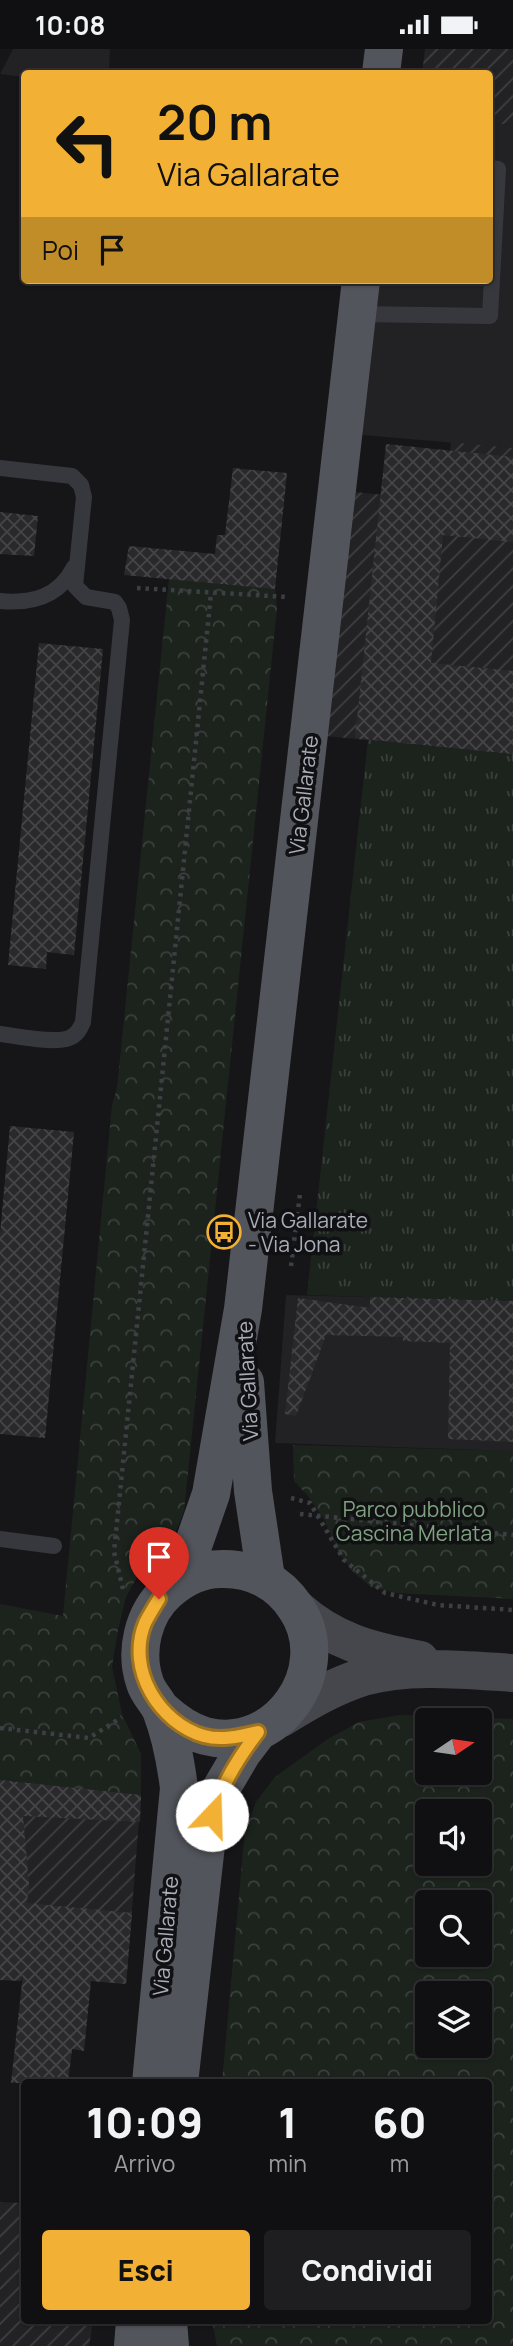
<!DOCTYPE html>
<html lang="it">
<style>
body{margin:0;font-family:Manrope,sans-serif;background:#1e1e20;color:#f1f3f6;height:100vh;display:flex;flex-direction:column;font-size:26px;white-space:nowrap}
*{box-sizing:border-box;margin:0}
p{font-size:23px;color:#9c9d9f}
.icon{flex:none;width:38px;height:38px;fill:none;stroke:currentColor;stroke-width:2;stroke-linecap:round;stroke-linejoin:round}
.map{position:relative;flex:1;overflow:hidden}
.details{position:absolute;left:21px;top:2030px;width:471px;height:245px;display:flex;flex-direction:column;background:#101012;border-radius:7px;box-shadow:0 2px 5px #0004,0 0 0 2px #303032}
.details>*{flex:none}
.guide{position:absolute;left:21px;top:21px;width:472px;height:214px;border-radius:7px;box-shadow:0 2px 5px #0004,0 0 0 2px #303032;background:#f2b134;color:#111;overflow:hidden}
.needle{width:46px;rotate:77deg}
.buttons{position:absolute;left:415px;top:1659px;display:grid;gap:14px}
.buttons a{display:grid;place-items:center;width:77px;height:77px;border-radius:7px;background:#101012;box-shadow:0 2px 5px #0004,0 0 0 2px #303032;font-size:35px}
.pin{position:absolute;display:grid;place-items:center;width:60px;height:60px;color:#fff;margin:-72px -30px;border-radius:50% 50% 50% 0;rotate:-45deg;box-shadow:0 0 7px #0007}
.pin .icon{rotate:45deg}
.me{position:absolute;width:77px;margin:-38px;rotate:21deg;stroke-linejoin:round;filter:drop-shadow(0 0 5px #0008)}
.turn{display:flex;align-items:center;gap:24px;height:147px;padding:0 21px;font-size:32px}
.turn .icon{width:91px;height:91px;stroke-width:2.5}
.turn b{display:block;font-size:49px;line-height:60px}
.then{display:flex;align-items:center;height:66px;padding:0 21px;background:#0003;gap:14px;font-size:26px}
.eta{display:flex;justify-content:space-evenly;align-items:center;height:119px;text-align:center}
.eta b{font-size:42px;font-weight:800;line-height:49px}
.button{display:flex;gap:14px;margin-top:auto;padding:14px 21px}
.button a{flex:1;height:80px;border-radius:7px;background:#f2b134;color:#111;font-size:28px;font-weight:800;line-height:80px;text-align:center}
.button a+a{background:#1e1e20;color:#f1f3f6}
.status{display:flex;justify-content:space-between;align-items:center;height:49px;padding:0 35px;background:#101012;direction:ltr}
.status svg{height:19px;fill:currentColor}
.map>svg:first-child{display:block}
</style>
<div class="status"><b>10:08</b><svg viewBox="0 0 49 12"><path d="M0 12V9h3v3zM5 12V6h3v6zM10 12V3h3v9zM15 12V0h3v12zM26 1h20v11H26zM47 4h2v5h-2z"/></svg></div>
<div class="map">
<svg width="513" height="2297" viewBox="0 0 513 2297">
<defs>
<pattern id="industrial-furrows" width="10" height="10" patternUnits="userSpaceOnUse" patternTransform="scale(1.75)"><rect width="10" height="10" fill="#222225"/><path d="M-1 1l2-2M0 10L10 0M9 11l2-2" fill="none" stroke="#3f3f43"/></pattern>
<pattern id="grass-tufts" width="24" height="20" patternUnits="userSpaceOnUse" patternTransform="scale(1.75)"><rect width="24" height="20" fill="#1c231d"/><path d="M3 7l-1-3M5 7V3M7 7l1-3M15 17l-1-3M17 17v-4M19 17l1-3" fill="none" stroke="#3a403c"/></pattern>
<pattern id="park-crowns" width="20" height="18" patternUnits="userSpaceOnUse" patternTransform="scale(1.75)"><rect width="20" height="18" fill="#1c231d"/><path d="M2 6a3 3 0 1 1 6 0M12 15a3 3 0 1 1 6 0" fill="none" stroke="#3a403c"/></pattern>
<pattern id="building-cross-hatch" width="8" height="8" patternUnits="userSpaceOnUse" patternTransform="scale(1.75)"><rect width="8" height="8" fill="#29292c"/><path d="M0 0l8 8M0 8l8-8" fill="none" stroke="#454548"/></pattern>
</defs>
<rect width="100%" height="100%" fill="#161618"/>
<path fill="#222225" d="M 13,0 L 110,0 L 109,24 L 24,24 L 24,28 L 0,25 Z
M 490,74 L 513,76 L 513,399 L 351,385 L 367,231 L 490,231 Z
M 286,1246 L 513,1252 L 513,1402 L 275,1394 Z"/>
<path fill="url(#industrial-furrows)" d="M 425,0 L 513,0 L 513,76 L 490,74 L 490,24 L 422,24 Z
M 451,393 L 513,399 L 513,705 L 315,686 L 345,442 L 444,452 Z
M 0,1731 L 141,1746 L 126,1935 L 0,1923 Z
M 0,2153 L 24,2154 L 24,2272 L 93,2272 L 89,2297 L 0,2297 Z"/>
<path fill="url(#grass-tufts)" d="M 368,691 L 513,705 L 513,1252 L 307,1246 Z"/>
<path fill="url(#park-crowns)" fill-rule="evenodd" d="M 169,530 L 275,540 L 277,559 L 184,1462 L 176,1482 L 161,1502 L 143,1517 L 126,1548 L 118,1581 L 112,1618 L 122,1665 L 141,1705 L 141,1746 L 0,1731 L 0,1555 L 63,1567 L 112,1056 L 117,1039 Z
M 293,1396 L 513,1402 L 513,1550 L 397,1544 L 371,1538 L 352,1522 L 338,1502 L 324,1470 L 308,1447 L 294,1432 Z
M 400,1666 L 513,1670 L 513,2297 L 217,2297 L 212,2272 L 488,2272 L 488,2034 L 222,2033 L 245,1781 L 256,1753 L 275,1728 L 328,1690 L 359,1673 ZM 427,1671 L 480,1671 L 480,1724 L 427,1724 ZM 427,1762 L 480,1762 L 480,1815 L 427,1815 ZM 427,1853 L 480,1853 L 480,1906 L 427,1906 ZM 427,1944 L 480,1944 L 480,1997 L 427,1997 Z"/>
<path fill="url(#building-cross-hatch)" d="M 386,395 L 513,408 L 513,493 L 443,486 L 431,614 L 513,622 L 513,705 L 355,689 Z
M 233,419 L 287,424 L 275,540 L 124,526 L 129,497 L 215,505 L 217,486 L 225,486 Z
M 0,463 L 38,467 L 34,507 L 0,505 Z
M 39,594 L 103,600 L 74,906 L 47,903 L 46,920 L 8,916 Z
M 10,1077 L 74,1083 L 45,1389 L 0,1385 L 0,1185 Z
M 370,1248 L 513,1252 L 513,1393 L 448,1390 L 450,1294 L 403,1292 L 403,1288 L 326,1286 L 296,1367 L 285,1365 L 298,1249 L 370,1259 Z
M 0,1731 L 141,1746 L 140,1773 L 23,1767 L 29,1835 L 27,1854 L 132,1864 L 126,1935 L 91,1932 L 84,2002 L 72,2000 L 68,2034 L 11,2034 L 23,1925 L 21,1932 L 0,1931 Z"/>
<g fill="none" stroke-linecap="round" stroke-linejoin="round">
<path stroke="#3d3f44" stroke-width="4.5" stroke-dasharray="3.5 5" stroke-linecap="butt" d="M 137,539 L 287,548
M 291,1217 L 300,1145
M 291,1449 L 310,1454 L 344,1511 L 385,1544 L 438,1556 L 513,1561
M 300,1465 L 513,1486
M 123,1540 L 114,1503 L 211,544
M 0,1679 L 89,1689 L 122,1668"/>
<path stroke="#37383d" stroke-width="16" d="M 357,265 L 490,267 L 498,120 L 490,119
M 0,419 L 72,427 L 81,436 L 84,448 L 75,537 L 86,548 L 115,553 L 119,559 L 122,571 L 83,973 C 80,980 77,986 69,989 C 53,995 17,987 0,985
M 0,552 C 32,555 59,548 74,518
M 0,1490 L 54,1497"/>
<path stroke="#45474d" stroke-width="38" d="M 296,1559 C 334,1593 371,1602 420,1611
M 281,1669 C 307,1653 334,1637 363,1628 C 410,1615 465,1621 513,1624"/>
<path stroke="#53555c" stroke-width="38" d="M 381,24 L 384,0
M 245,1333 L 253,1442 L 266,1529
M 181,1531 L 211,1445 L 243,1260 L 361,231
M 151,2034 L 179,1739 C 176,1715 170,1684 161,1661 C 157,1652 148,1644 145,1634 C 134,1602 143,1564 168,1542 C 183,1529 200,1520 221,1520 C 252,1519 279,1533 296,1559 C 337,1620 277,1706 205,1687 C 187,1682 174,1672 161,1660
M 179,2034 L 207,1787 L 219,1743 L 242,1704 L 258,1683
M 168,2272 L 170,2297
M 133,2297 L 135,2272"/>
</g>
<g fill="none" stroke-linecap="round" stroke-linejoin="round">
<defs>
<path id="route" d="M 159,1550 C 154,1558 149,1566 145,1574 C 126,1620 159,1674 204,1687 C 222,1692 241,1687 258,1683 C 238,1709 222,1735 212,1766"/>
</defs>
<use href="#route" stroke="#9d7322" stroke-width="18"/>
<use href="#route" stroke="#f2b134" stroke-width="12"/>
</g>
<defs>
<symbol id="bus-ring" viewBox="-11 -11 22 22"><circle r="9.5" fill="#111113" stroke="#f2b134" stroke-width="1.5"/><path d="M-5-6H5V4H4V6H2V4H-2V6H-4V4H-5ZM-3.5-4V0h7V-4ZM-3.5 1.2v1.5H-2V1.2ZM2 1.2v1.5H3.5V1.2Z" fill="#f2b134"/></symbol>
</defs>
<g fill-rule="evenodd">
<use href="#bus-ring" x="205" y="1164" width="38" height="38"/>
</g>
<g text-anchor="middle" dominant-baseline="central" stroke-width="7" stroke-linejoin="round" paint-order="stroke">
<g font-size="21" fill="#a8adb8" stroke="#111113">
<text transform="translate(303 746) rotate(-83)">Via Gallarate</text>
<text transform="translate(247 1332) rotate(-93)">Via Gallarate</text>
<text transform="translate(165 1887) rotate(-85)">Via Gallarate</text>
</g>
<g font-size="21" fill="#a8adb8" stroke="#111113" text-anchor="start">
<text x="248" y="1171">Via Gallarate<tspan x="248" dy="24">- Via Jona</tspan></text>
</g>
<g font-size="21" fill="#7fa381" stroke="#111113">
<text x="414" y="1460">Parco pubblico<tspan x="414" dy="24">Cascina Merlata</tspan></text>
</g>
</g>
</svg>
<div class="buttons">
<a><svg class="needle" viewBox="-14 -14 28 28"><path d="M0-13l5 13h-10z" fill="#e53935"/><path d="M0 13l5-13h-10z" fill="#9c9d9f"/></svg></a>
<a><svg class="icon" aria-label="sound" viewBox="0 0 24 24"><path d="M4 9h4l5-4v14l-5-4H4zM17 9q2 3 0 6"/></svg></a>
<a><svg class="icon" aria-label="search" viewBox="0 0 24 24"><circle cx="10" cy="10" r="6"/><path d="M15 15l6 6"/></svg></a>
<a><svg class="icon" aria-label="layers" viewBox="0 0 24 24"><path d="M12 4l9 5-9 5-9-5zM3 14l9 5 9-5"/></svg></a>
</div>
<div class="pin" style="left:159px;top:1550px;background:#d93025"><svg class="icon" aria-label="arrive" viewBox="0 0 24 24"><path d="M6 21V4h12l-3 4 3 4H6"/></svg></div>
<svg class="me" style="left:212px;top:1766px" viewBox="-20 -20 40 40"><circle r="19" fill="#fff"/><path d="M0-13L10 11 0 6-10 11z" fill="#f2b134"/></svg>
<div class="guide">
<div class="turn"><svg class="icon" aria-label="left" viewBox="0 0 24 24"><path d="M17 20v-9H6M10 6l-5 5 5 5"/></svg><div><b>20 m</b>Via Gallarate</div></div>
<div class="then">Poi<svg class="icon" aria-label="arrive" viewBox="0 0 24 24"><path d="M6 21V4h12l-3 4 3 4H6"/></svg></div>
</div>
<section class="details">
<div class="eta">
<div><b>10:09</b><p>Arrivo</p></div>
<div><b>1</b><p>min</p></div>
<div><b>60</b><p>m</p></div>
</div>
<div class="button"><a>Esci</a><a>Condividi</a></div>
</section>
</div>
